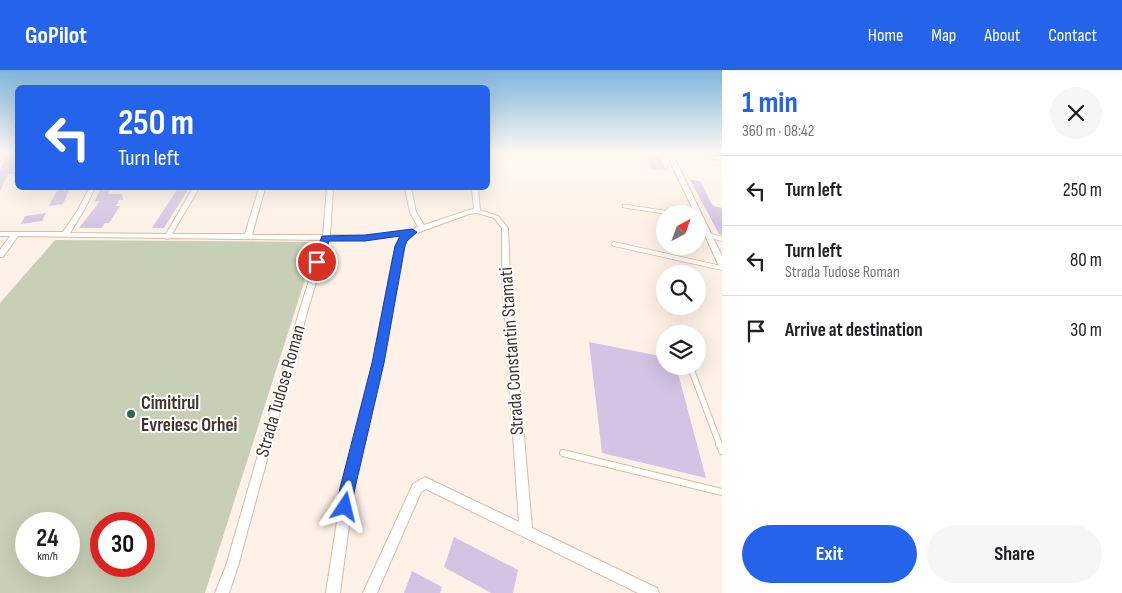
<!DOCTYPE html>
<meta charset="utf-8">
<style>
body{margin:0;font-family:"Sofia Sans Condensed",sans-serif;background:#f6f6f6;color:#202124;height:100vh;display:flex;flex-direction:column;font-size:19px;white-space:nowrap}
*{box-sizing:border-box;margin:0}
p{font-size:16px;color:#757577}
.icon{flex:none;width:28px;height:28px;fill:none;stroke:currentColor;stroke-width:2;stroke-linecap:round;stroke-linejoin:round}
.map{position:relative;flex:1;overflow:hidden}
.sheet{display:flex;flex-direction:column;background:#fff;width:400px}
.sheet>*{flex:none}
.guide{position:absolute;left:15px;top:15px;width:475px;height:105px;border-radius:8px;box-shadow:0 5px 20px #0002;background:#2563eb;color:#fff;overflow:hidden}
.needle{width:32px;rotate:41deg}
.tools{position:absolute;left:656px;top:135px;display:grid;gap:10px}
.tools a{display:grid;place-items:center;width:50px;height:50px;border-radius:50%;background:#fff;box-shadow:0 5px 20px #0002;font-size:25px}
.speed{position:absolute;left:15px;top:442px;display:flex;gap:10px;font-size:25px;font-weight:700;text-align:center}
.speed>*{display:grid;place-content:center;width:65px;height:65px;border-radius:50%;background:#fff;box-shadow:0 5px 20px #0002;line-height:1}
.speed small{font-size:12px;font-weight:400}
.speed .limit{border:8px solid #d22;background:#fff;color:#111}
.pin{position:absolute;display:grid;place-items:center;width:42px;height:42px;color:#fff;margin:-21px;border:2px solid #fff;border-radius:50%;box-shadow:0 1px 5px #0007}
.me{position:absolute;width:55px;margin:-28px;rotate:10deg;stroke-linejoin:round;filter:drop-shadow(0 0 4px #0008)}
.turn{display:flex;align-items:center;gap:18px;height:105px;padding:0 20px;font-size:22px}
.turn .icon{width:65px;height:65px;stroke-width:2.5}
.turn b{display:block;font-size:35px;line-height:42px}
.round{display:grid;place-items:center;flex:none;width:52px;height:52px;border-radius:26px;background:#f6f6f6}
.overview{display:flex;align-items:center;justify-content:space-between;height:85px;padding:0 20px}
h1{font-size:30px;font-weight:700;line-height:38px;color:#2563eb}
.action{display:flex;gap:10px;margin-top:auto;padding:10px 20px}
.action a{flex:1;height:58px;border-radius:30px;background:#2563eb;color:#fff;font-size:20px;font-weight:700;line-height:58px;text-align:center}
.action a+a{background:#f6f6f6;color:#202124}
ul{padding:0;list-style:none}
li{display:flex;align-items:center;gap:15px;height:70px;padding:0 20px;border-top:1px solid #e0e0e0}
li div{flex:1}
li b{display:block;font-size:19px}
li em{font-style:normal}
header{display:flex;align-items:center;gap:30px;box-sizing:border-box;height:70px;padding:0 25px;background:#2563eb;color:#fff}
header strong{font-size:24px}
nav{display:flex;gap:28px;margin-inline-start:auto;font-size:18px}
main{display:flex;flex:1;min-height:0}
.map>svg:first-child{display:block}
</style>
<header>
<strong>GoPilot</strong>
<nav><a>Home</a><a>Map</a><a>About</a><a>Contact</a></nav>
</header>
<main>
<div class="map">
<svg width="722" height="523" viewBox="0 0 722 523">
<rect width="100%" height="100%" fill="#fef1e7"/>
<path fill="#c7d0b6" fill-rule="evenodd" d="M 55,170 L 317,172 L 205,523 L 0,523 L 0,233 ZM 26,454 L 69,454 L 69,496 L 26,496 ZM 101,454 L 144,454 L 144,496 L 101,496 Z"/>
<path fill="#d4c3e3" d="M 9,83 L 18,83 L 18,99 L 15,104 L 8,104 L 0,121 L 0,99 Z
M 646,83 L 658,83 L 666,100 L 652,99 Z
M 690,110 L 700,111 L 713,136 L 722,138 L 722,165 L 719,164 Z
M 58,118 L 70,118 L 63,134 L 49,136 Z
M 178,118 L 189,118 L 164,158 L 152,158 Z
M 110,119 L 108,124 L 122,124 L 123,130 L 119,130 L 116,136 L 120,136 L 109,153 L 105,153 L 101,158 L 79,158 L 100,131 L 94,132 L 100,120 Z
M 46,143 L 42,151 L 21,154 L 25,146 Z
M 589,272 L 665,287 L 665,296 L 676,296 L 706,408 L 602,383 Z
M 454,467 L 518,500 L 513,523 L 491,523 L 444,497 Z
M 412,501 L 442,517 L 440,523 L 404,523 Z"/>
<g fill="none" stroke-linecap="round" stroke-linejoin="round">
<defs>
<path id="lane-far3" d="M 624,136 L 677,144"/>
<path id="lane-far2" d="M 708,165 L 722,169
M 614,174 L 722,198"/>
<path id="lane-far1" d="M 690,296 L 720,376"/>
<path id="lane" d="M 719,374 L 722,381
M 563,383 L 722,422"/>
<path id="street" d="M 666,83 L 672,83 L 722,186 L 722,197 L 718,194 L 698,150 L 698,144 L 695,144 Z
M 688,83 L 698,83 L 722,87 L 722,91 Z
M 89,118 L 95,118 L 84,140 L 70,163 L 166,164 L 193,118 L 199,118 L 172,164 L 245,164 L 259,118 L 265,118 L 252,165 L 323,165 L 327,118 L 333,118 L 330,165 L 365,166 L 411,160 L 418,157 L 410,142 L 405,118 L 411,118 L 416,142 L 424,155 L 466,141 L 474,139 L 472,118 L 478,118 L 480,140 L 498,146 L 508,158 L 510,206 L 532,458 L 657,518 L 659,523 L 638,523 L 426,419 L 421,422 L 377,523 L 363,523 L 413,414 L 425,407 L 429,409 L 519,452 L 502,206 L 502,158 L 494,148 L 477,143 L 469,144 L 414,164 L 406,170 L 400,191 L 383,293 L 354,418 L 340,523 L 326,523 L 342,418 L 373,293 L 392,191 L 399,169 L 403,165 L 365,170 L 329,170 L 308,239 L 238,496 L 229,523 L 215,523 L 226,496 L 300,239 L 322,170 L 170,168 L 167,169 L 164,168 L 18,166 L 3,187 L 0,187 L 0,180 L 10,166 L 0,166 L 0,162 L 63,162 L 78,140 Z"/>
</defs>
<use href="#lane-far3" stroke="#d9bca3" stroke-width="4.5"/>
<use href="#lane-far2" stroke="#d9bca3" stroke-width="5.5"/>
<use href="#lane-far1" stroke="#d9bca3" stroke-width="7"/>
<use href="#lane" stroke="#d9bca3" stroke-width="8"/>
<use href="#street" stroke="#d9bca3" stroke-width="2"/>
<use href="#lane-far3" stroke="#fff" stroke-width="3"/>
<use href="#lane-far2" stroke="#fff" stroke-width="4"/>
<use href="#lane-far1" stroke="#fff" stroke-width="5"/>
<use href="#lane" stroke="#fff" stroke-width="6"/>
<use href="#street" fill="#fff" fill-rule="evenodd"/>
</g>
<linearGradient id="sky" x2="0" y2="1"><stop stop-color="#7fb3db"/><stop offset="0.53" stop-color="#fff9f4"/><stop offset="1" stop-color="#fff9f4" stop-opacity="0"/></linearGradient>
<rect width="722" height="156" fill="url(#sky)"/>
<path fill="#2563eb" stroke="#184099" d="M 412,159 L 417,162 L 407,171 L 405,176 L 384,293 L 355,418 L 350,443 L 345,445 L 339,443 L 337,437 L 340,418 L 372,293 L 395,176 L 400,166 L 365,171 L 329,171 L 321,194 L 314,194 L 312,192 L 322,166 L 365,165 Z"/>
<circle fill="#31674e" stroke="#fff" stroke-width="2" cx="131" cy="344" r="5"/>
<g text-anchor="middle" dominant-baseline="central" stroke-width="4" stroke-linejoin="round" paint-order="stroke">
<g font-size="19" fill="#42362c" stroke="#fff">
<text transform="translate(512 281) rotate(-94)">Strada Constantin Stamati</text>
<text transform="translate(281 321) rotate(-74)">Strada Tudose Roman</text>
</g>
<g font-size="19" font-weight="bold" fill="#42362c" stroke="#fff" text-anchor="start">
<text x="141" y="333">Cimitirul<tspan x="141" dy="22">Evreiesc Orhei</tspan></text>
</g>
</g>
</svg>
<div class="tools">
<a><svg class="needle" viewBox="-14 -14 28 28"><path d="M0-13l5 13h-10z" fill="#e53935"/><path d="M0 13l5-13h-10z" fill="#757577"/></svg></a>
<a><svg class="icon" aria-label="search" viewBox="0 0 24 24"><circle cx="10" cy="10" r="6"/><path d="M15 15l6 6"/></svg></a>
<a><svg class="icon" aria-label="layers" viewBox="0 0 24 24"><path d="M12 4l9 5-9 5-9-5zM3 14l9 5 9-5"/></svg></a>
</div>
<div class="speed"><div>24<small>km/h</small></div><div class="limit">30</div></div>
<div class="pin" style="left:317px;top:192px;background:#d93025"><svg class="icon" aria-label="arrive" viewBox="0 0 24 24"><path d="M6 21V4h12l-3 4 3 4H6"/></svg></div>
<svg class="me" style="left:345px;top:437px" viewBox="-20 -20 40 40"><path d="M0-17L14 15 0 8-14 15z" fill="#2563eb" stroke="#fff" stroke-width="4"/></svg>
<div class="guide">
<div class="turn"><svg class="icon" aria-label="left" viewBox="0 0 24 24"><path d="M17 20v-9H6M10 6l-5 5 5 5"/></svg><div><b>250 m</b>Turn left</div></div>
</div>
</div>
<section class="sheet">
<div class="overview"><div><h1>1 min</h1><p>360 m · 08:42</p></div><a class="round"><svg class="icon" aria-label="close" viewBox="0 0 24 24"><path d="M6 6l12 12M18 6L6 18"/></svg></a></div>
<ul>
<li><svg class="icon" aria-label="left" viewBox="0 0 24 24"><path d="M17 20v-9H6M10 6l-5 5 5 5"/></svg><div><b>Turn left</b></div><em>250 m</em></li>
<li><svg class="icon" aria-label="left" viewBox="0 0 24 24"><path d="M17 20v-9H6M10 6l-5 5 5 5"/></svg><div><b>Turn left</b><p>Strada Tudose Roman</p></div><em>80 m</em></li>
<li><svg class="icon" aria-label="arrive" viewBox="0 0 24 24"><path d="M6 21V4h12l-3 4 3 4H6"/></svg><div><b>Arrive at destination</b></div><em>30 m</em></li>
</ul>
<div class="action"><a>Exit</a><a>Share</a></div>
</section>
</main>
